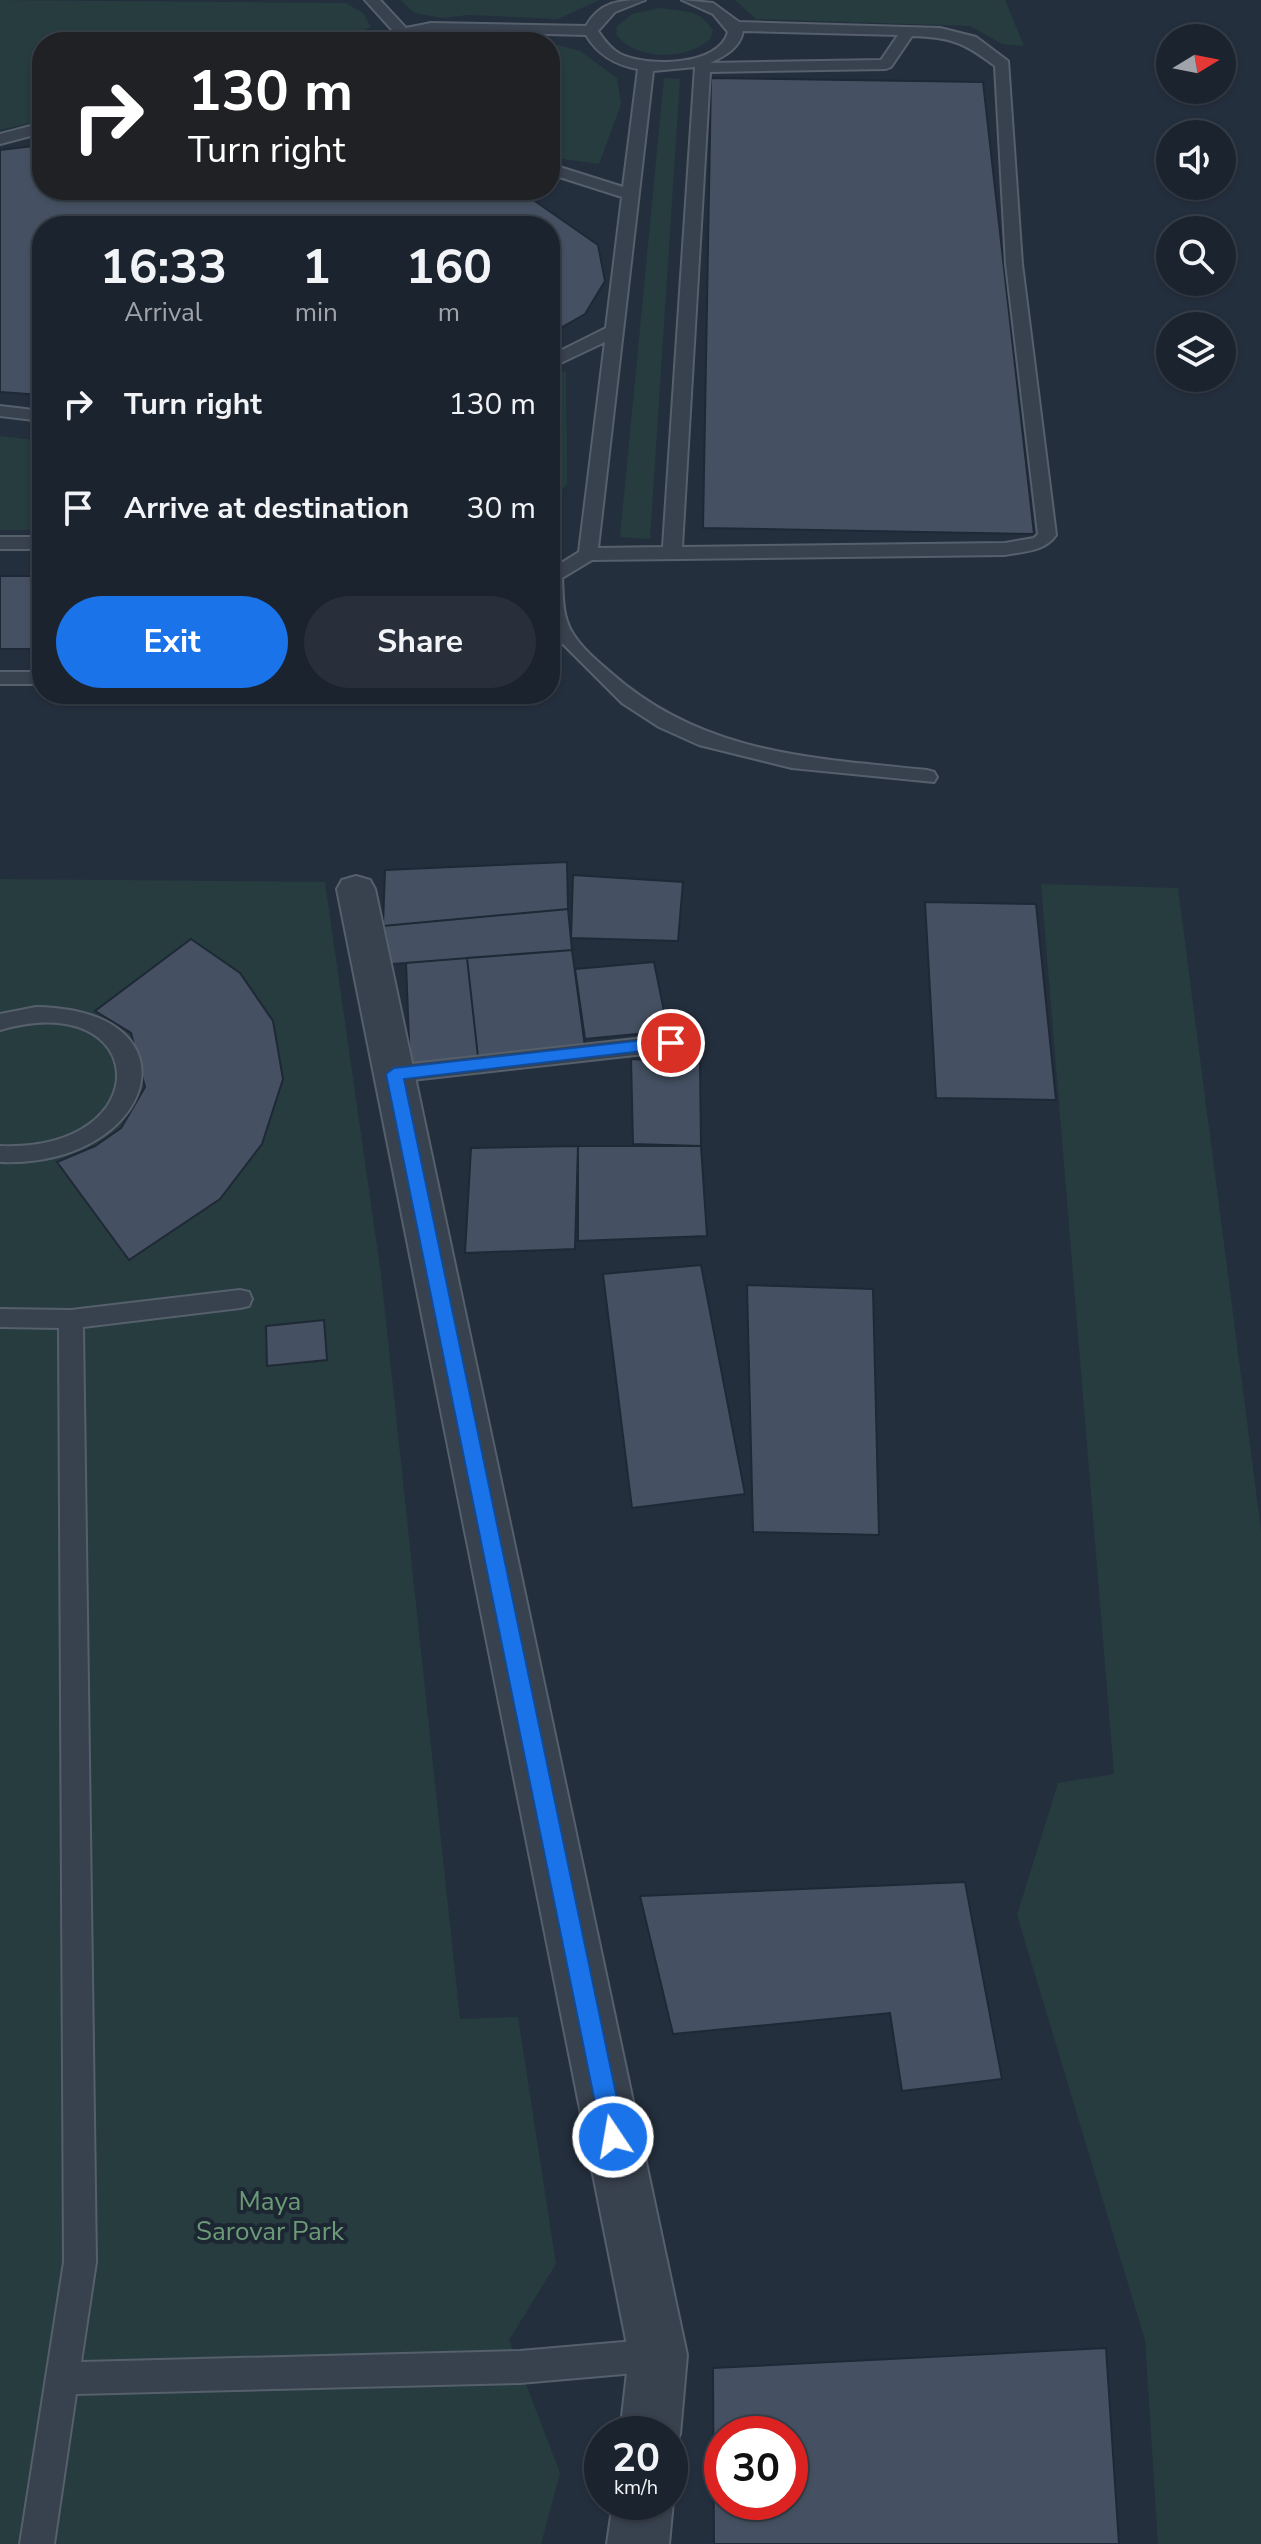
<!DOCTYPE html>
<style>
body{margin:0;font-family:"Nunito Sans",sans-serif;background:#282f3a;color:#f1f3f6;height:100vh;display:flex;flex-direction:column;font-size:30px;white-space:nowrap}
*{box-sizing:border-box;margin:0}
p{font-size:26px;color:#a0a4aa}
.icon{flex:none;width:44px;height:44px;fill:none;stroke:currentColor;stroke-width:2;stroke-linecap:round;stroke-linejoin:round}
.map{position:relative;flex:1;overflow:hidden}
.sheet{position:absolute;left:32px;top:216px;width:528px;height:488px;display:flex;flex-direction:column;background:#1b232e;border-radius:32px;box-shadow:0 2px 6px #0004,0 0 0 2px #39404a}
.sheet>*{flex:none}
.hud{position:absolute;left:32px;top:32px;width:528px;height:168px;border-radius:32px;box-shadow:0 2px 6px #0004,0 0 0 2px #39404a;background:#202124;color:#fff;overflow:hidden}
.needle{width:52px;rotate:80deg}
.buttons{position:absolute;left:1156px;top:24px;display:grid;gap:16px}
.buttons a{display:grid;place-items:center;width:80px;height:80px;border-radius:50%;background:#1b232e;box-shadow:0 2px 6px #0004,0 0 0 2px #39404a;font-size:40px}
.speed{position:absolute;left:584px;top:2416px;display:flex;gap:16px;font-size:40px;font-weight:700;text-align:center}
.speed>*{display:grid;place-content:center;width:104px;height:104px;border-radius:50%;background:#1b232e;box-shadow:0 2px 6px #0004,0 0 0 2px #39404a;line-height:1}
.speed small{font-size:20px;font-weight:400}
.speed .limit{border:12px solid #d22;background:#fff;color:#111}
.pin{position:absolute;display:grid;place-items:center;width:68px;height:68px;color:#fff;margin:-34px;border:4px solid #fff;border-radius:50%;box-shadow:0 2px 8px #0007}
.me{position:absolute;width:88px;margin:-44px;rotate:348deg;stroke-linejoin:round;filter:drop-shadow(0 0 6px #0008)}
.turn{display:flex;align-items:center;gap:28px;height:168px;padding:0 24px;font-size:36px}
.turn .icon{width:104px;height:104px;stroke-width:2.5}
.turn b{display:block;font-size:56px;line-height:68px}
.eta{display:flex;justify-content:space-evenly;align-items:center;height:136px;text-align:center}
.eta b{font-size:48px;font-weight:700;line-height:56px}
.cta{display:flex;gap:16px;margin-top:auto;padding:16px 24px}
.cta a{flex:1;height:92px;border-radius:48px;background:#1a73e8;color:#fff;font-size:32px;font-weight:700;line-height:92px;text-align:center}
.cta a+a{background:#282f3a;color:#f1f3f6}
ul{padding:0;list-style:none}
li{display:flex;align-items:center;gap:24px;height:104px;padding:0 24px}
li div{flex:1}
li b{display:block;font-size:30px}
li em{font-style:normal}
.map>svg:first-child{display:block}
</style>
<div class="map">
<svg width="1261" height="2544" viewBox="0 0 1261 2544">
<rect width="100%" height="100%" fill="#242f3e"/>
<path fill="#263c3f" d="M 0,0 L 346,3 L 363,13 L 371,27 L 339,42 L 42,42 L 42,120 L 0,130 Z
M 400,0 L 599,0 L 558,19 L 468,15 L 442,18 L 415,13 Z
M 735,0 L 1005,0 L 1024,46 L 1002,44 L 970,26 L 756,19 Z
M 660,8 L 690,12 L 702,17 L 713,30 L 711,38 C 688,61 635,61 616,34 L 617,26 L 632,14 Z
M 550,43 L 580,51 L 617,78 L 621,104 L 599,164 L 550,157 Z
M 664,78 L 680,79 L 650,539 L 620,537 Z
M 566,371 L 567,484 L 550,505 L 550,376 Z
M 0,436 L 42,441 L 42,530 L 0,530 Z
M 0,879 L 325,882 L 381,1274 L 460,2019 L 518,2017 L 556,2264 L 509,2340 L 560,2473 L 541,2544 L 0,2544 Z
M 1041,884 L 1178,888 L 1261,1530 L 1261,2544 L 1158,2544 L 1145,2340 L 1017,1915 L 1058,1783 L 1114,1774 Z"/>
<path fill="#455162" stroke="#1f2835" stroke-width="2" fill-rule="evenodd" d="M 711,78 L 983,82 L 1034,534 L 703,528 Z
M 42,145 L 42,190 L 519,190 L 598,245 L 605,281 L 585,314 L 550,334 L 550,226 L 42,226 L 42,395 L 0,392 L 0,150 Z
M 0,576 L 42,576 L 42,649 L 0,649 Z
M 567,862 L 568,909 L 383,926 L 385,870 Z
M 573,875 L 683,882 L 678,941 L 571,938 Z
M 925,902 L 1036,904 L 1056,1100 L 936,1098 Z
M 568,909 L 572,950 L 380,965 L 383,926 Z
M 191,939 L 240,973 L 273,1021 L 283,1079 L 262,1144 L 220,1199 L 129,1260 L 57,1162 L 95,1146 L 121,1128 L 145,1087 L 131,1033 L 95,1011 Z
M 572,950 L 585,1047 L 478,1057 L 467,958 Z
M 467,958 L 478,1057 L 410,1065 L 406,963 Z
M 654,962 L 668,1031 L 585,1039 L 575,969 Z
M 631,1059 L 700,1062 L 701,1146 L 633,1144 Z
M 578,1146 L 701,1146 L 707,1236 L 578,1241 Z
M 578,1146 L 575,1249 L 465,1253 L 471,1148 Z
M 701,1265 L 745,1494 L 632,1508 L 603,1274 Z
M 747,1285 L 873,1289 L 879,1535 L 753,1532 Z
M 324,1320 L 327,1360 L 267,1366 L 266,1326 Z
M 965,1882 L 1002,2079 L 902,2091 L 890,2013 L 673,2034 L 640,1896 Z
M 1106,2348 L 1119,2544 L 714,2544 L 713,2368 ZM 722,2434 L 790,2434 L 790,2502 L 722,2502 Z"/>
<g fill="none" stroke-linecap="round" stroke-linejoin="round">
<defs>
<path id="lane" d="M 365,0 L 380,0 L 406,28 L 431,23 L 586,26 C 600,2 619,0 645,0 L 615,12 L 598,31 C 604,40 610,48 620,54 C 646,67 719,67 728,32 L 713,14 L 682,0 L 713,3 L 739,22 L 940,28 L 976,37 L 1008,61 L 1022,264 L 1056,535 C 1044,552 1025,551 1005,555 L 592,560 L 562,578 C 563,592 562,608 567,621 C 573,641 595,659 610,672 C 702,754 810,758 927,770 L 934,772 L 937,777 L 934,782 L 792,768 L 699,745 L 659,727 L 622,703 L 556,637 L 550,627 L 550,570 L 579,552 L 605,342 L 550,368 L 550,356 L 606,328 L 622,197 L 550,174 L 550,164 L 623,187 L 638,69 C 615,65 598,55 586,35 L 431,31 L 383,42 L 355,42 L 393,31 ZM 743,31 L 898,35 L 881,60 L 710,63 C 725,56 740,48 743,31 ZM 912,36 C 951,37 965,43 995,66 L 1006,264 L 1038,534 L 1034,538 L 1005,543 L 682,547 L 710,72 L 886,69 L 891,67 ZM 695,67 L 663,547 L 598,548 L 653,71 Z
M 42,123 L 42,133 L 0,144 L 0,134 Z
M 0,406 L 42,411 L 42,421 L 0,416 Z
M 0,537 L 42,537 L 42,549 L 0,549 Z
M 0,672 L 42,672 L 42,684 L 0,684 Z
M 36,1007 C 205,1010 155,1168 0,1162 L 0,1146 C 161,1152 151,986 0,1030 L 0,1014 Z
M 671,1035 L 682,1043 L 671,1051 L 394,1082 L 383,1074 L 394,1066 Z
M 240,1290 L 249,1292 L 252,1299 L 249,1306 L 240,1308 L 83,1327 L 96,2262 L 81,2362 L 520,2351 L 658,2339 L 669,2344 L 674,2355 L 669,2366 L 658,2371 L 520,2383 L 76,2394 L 54,2544 L 20,2544 L 64,2262 L 59,1328 L 0,1327 L 0,1309 L 71,1310 Z"/>
<path id="street" d="M 356,876 L 370,880 L 375,889 L 687,2355 L 680,2434 L 670,2455 L 670,2434 L 620,2434 L 629,2355 L 337,889 L 342,880 Z
M 670,2494 L 673,2502 L 669,2544 L 607,2544 L 613,2502 L 670,2502 Z"/>
</defs>
<use href="#lane" stroke="#565f6c" stroke-width="4"/>
<use href="#street" stroke="#565f6c" stroke-width="4"/>
<use href="#lane" fill="#38414e" fill-rule="evenodd"/>
<use href="#street" fill="#38414e" fill-rule="evenodd"/>
</g>
<path fill="#1a73e8" stroke="#114b97" stroke-width="2" d="M 671,1037 L 677,1039 L 677,1047 L 404,1079 L 625,2137 L 622,2144 L 613,2148 L 605,2144 L 602,2137 L 386,1074 L 394,1068 Z"/>
<g text-anchor="middle" dominant-baseline="central" stroke-width="8" stroke-linejoin="round" paint-order="stroke">
<g font-size="26" fill="#6b9a76" stroke="#1d2633">
<text x="270" y="2201">Maya<tspan x="270" dy="30">Sarovar Park</tspan></text>
</g>
</g>
</svg>
<div class="buttons">
<a><svg class="needle" viewBox="-14 -14 28 28"><path d="M0-13l5 13h-10z" fill="#e53935"/><path d="M0 13l5-13h-10z" fill="#a0a4aa"/></svg></a>
<a><svg class="icon" aria-label="sound" viewBox="0 0 24 24"><path d="M4 9h4l5-4v14l-5-4H4zM17 9q2 3 0 6"/></svg></a>
<a><svg class="icon" aria-label="search" viewBox="0 0 24 24"><circle cx="10" cy="10" r="6"/><path d="M15 15l6 6"/></svg></a>
<a><svg class="icon" aria-label="layers" viewBox="0 0 24 24"><path d="M12 4l9 5-9 5-9-5zM3 14l9 5 9-5"/></svg></a>
</div>
<div class="speed"><div>20<small>km/h</small></div><div class="limit">30</div></div>
<div class="pin" style="left:671px;top:1043px;background:#d93025"><svg class="icon" aria-label="arrive" viewBox="0 0 24 24"><path d="M6 21V4h12l-3 4 3 4H6"/></svg></div>
<svg class="me" style="left:613px;top:2137px" viewBox="-20 -20 40 40"><circle r="17" fill="#1a73e8" stroke="#fff" stroke-width="3"/><path d="M0-11L8 9 0 5-8 9z" fill="#fff"/></svg>
<div class="hud">
<div class="turn"><svg class="icon" aria-label="right" viewBox="0 0 24 24"><path d="M7 20v-9h11M14 6l5 5-5 5"/></svg><div><b>130 m</b>Turn right</div></div>
</div>
<section class="sheet">
<div class="eta">
<div><b>16:33</b><p>Arrival</p></div>
<div><b>1</b><p>min</p></div>
<div><b>160</b><p>m</p></div>
</div>
<ul>
<li><svg class="icon" aria-label="right" viewBox="0 0 24 24"><path d="M7 20v-9h11M14 6l5 5-5 5"/></svg><div><b>Turn right</b></div><em>130 m</em></li>
<li><svg class="icon" aria-label="arrive" viewBox="0 0 24 24"><path d="M6 21V4h12l-3 4 3 4H6"/></svg><div><b>Arrive at destination</b></div><em>30 m</em></li>
</ul>
<div class="cta"><a>Exit</a><a>Share</a></div>
</section>
</div>
